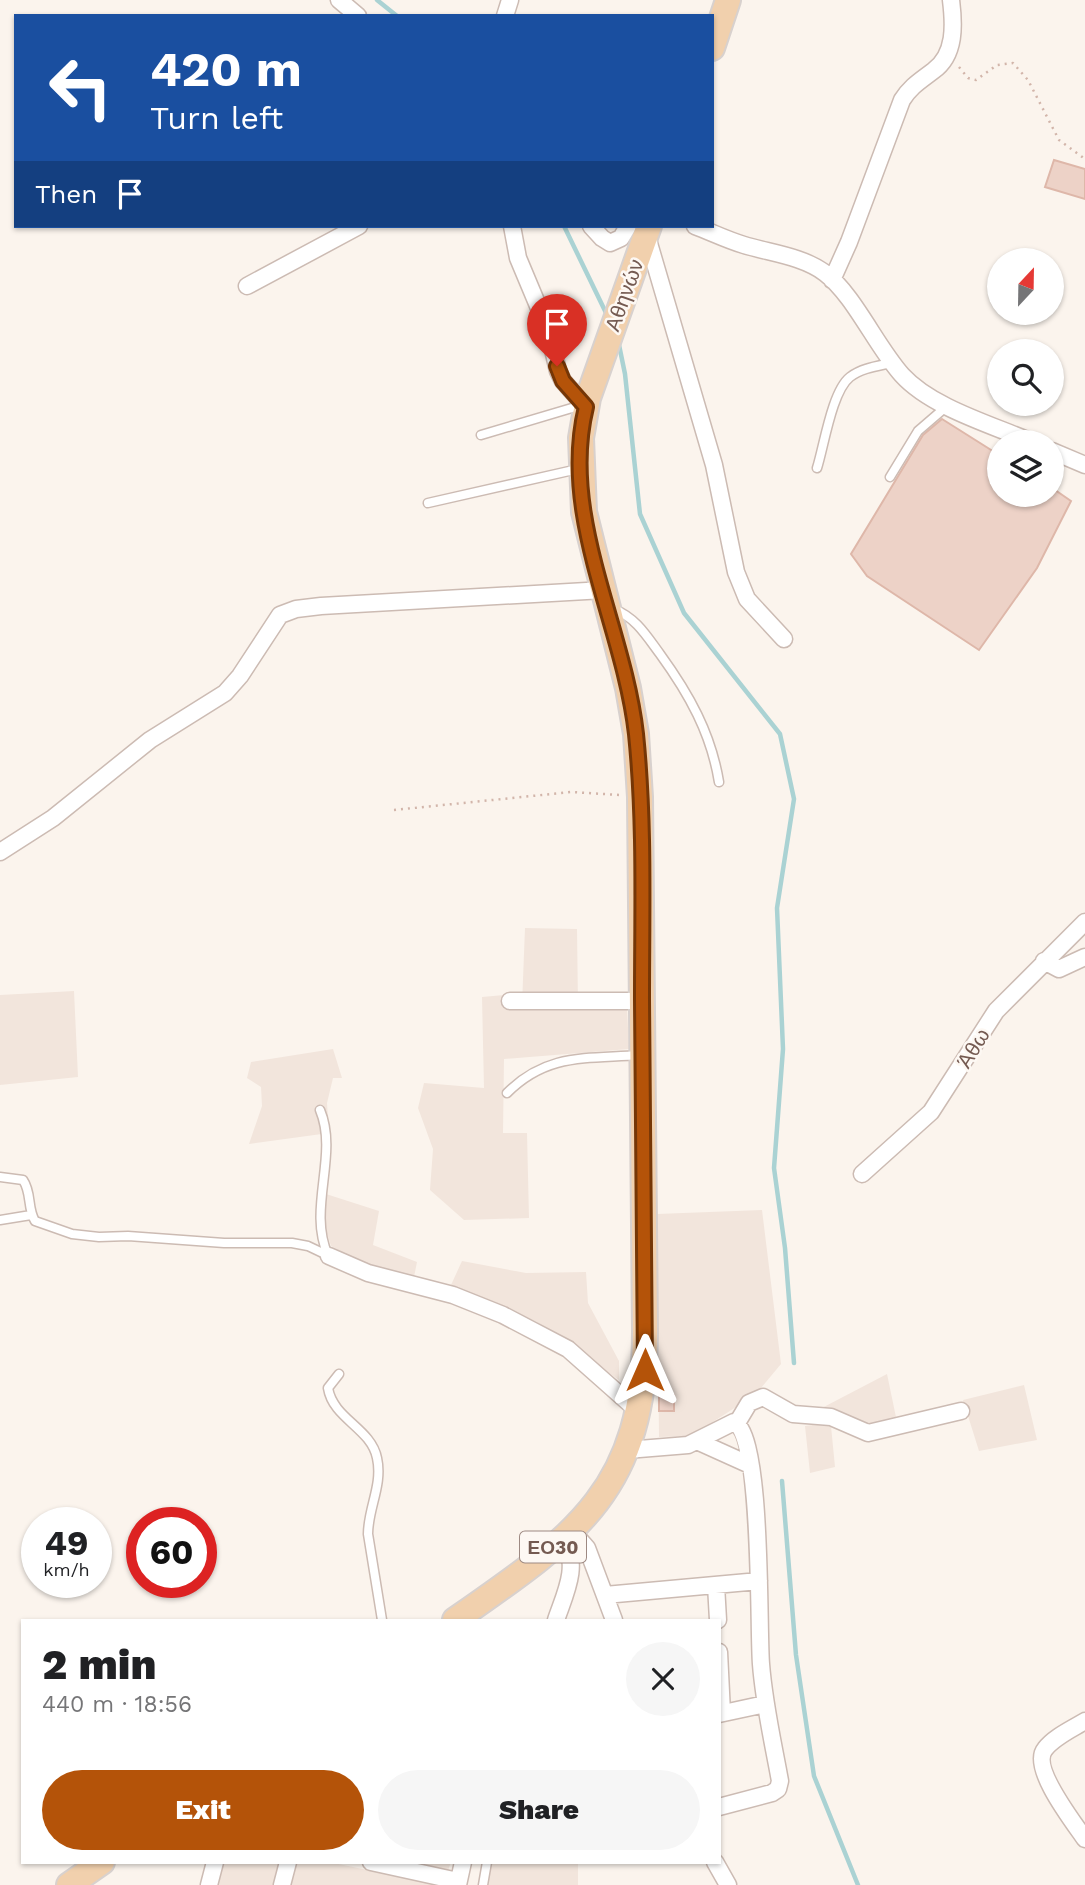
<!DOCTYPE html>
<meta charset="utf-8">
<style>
body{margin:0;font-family:"Work Sans",sans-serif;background:#f6f6f6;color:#202124;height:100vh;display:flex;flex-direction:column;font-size:26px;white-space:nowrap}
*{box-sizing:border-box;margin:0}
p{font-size:23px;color:#757577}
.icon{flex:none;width:38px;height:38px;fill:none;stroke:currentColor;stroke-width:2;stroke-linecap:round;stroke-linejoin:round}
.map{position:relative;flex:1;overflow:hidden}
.sheet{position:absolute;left:21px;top:1619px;width:700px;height:245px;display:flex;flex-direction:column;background:#fff;border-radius:0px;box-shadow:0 2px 5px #0004}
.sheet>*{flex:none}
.banner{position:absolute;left:14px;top:14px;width:700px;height:214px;border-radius:0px;box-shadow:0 2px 5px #0004;background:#1a4fa0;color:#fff;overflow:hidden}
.needle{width:46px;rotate:22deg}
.fabs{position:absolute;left:987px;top:248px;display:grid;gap:14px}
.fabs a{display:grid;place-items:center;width:77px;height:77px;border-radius:50%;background:#fff;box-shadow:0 2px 5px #0004;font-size:35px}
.speed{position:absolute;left:21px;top:1507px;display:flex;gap:14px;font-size:35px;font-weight:700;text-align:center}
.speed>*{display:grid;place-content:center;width:91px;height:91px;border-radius:50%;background:#fff;box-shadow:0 2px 5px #0004;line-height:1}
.speed small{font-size:18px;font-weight:400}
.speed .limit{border:10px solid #d22;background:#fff;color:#111}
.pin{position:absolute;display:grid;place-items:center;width:60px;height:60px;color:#fff;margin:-72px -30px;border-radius:50% 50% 50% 0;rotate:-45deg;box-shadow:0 0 7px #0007}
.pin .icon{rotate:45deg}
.me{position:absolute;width:77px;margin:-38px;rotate:0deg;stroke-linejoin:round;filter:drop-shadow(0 0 5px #0008)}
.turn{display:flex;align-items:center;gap:24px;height:147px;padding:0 21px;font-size:32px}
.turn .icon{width:91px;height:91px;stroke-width:2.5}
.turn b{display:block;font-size:49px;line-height:60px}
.then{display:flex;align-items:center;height:66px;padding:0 21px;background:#0003;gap:14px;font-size:26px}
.round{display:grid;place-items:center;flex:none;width:74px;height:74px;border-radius:37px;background:#f6f6f6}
.head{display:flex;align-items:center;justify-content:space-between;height:119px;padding:0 21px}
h1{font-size:42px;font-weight:800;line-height:52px}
.cta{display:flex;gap:14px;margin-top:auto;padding:14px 21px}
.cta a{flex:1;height:80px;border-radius:42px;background:#b45309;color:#fff;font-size:28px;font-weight:800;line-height:80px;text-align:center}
.cta a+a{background:#f6f6f6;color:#202124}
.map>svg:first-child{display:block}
</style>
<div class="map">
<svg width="1085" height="1885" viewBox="0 0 1085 1885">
<rect width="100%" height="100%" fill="#fbf4ed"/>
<path fill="#f2e5dc" d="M 525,928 L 577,929 L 578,1006 L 627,1007 L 629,1049 L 504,1059 L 503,1133 L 527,1133 L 529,1218 L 464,1220 L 430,1190 L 433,1149 L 418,1108 L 424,1083 L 484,1088 L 482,997 L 504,995 L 505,1005 L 522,1005 Z
M 74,991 L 78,1077 L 0,1085 L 0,995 Z
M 333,1049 L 342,1078 L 333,1078 L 327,1103 L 329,1133 L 249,1144 L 262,1106 L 261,1087 L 247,1078 L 251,1062 Z
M 326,1194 L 379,1211 L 373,1245 L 417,1262 L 414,1277 L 373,1268 L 331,1246 L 325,1227 Z
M 762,1210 L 781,1364 L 761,1388 L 749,1394 L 736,1407 L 691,1436 L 659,1437 L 657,1214 Z
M 462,1261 L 526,1273 L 586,1272 L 588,1303 L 619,1361 L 619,1380 L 537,1322 L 495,1302 L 451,1285 Z
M 887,1374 L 897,1422 L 867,1427 L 835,1414 L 831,1426 L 835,1467 L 810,1473 L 805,1426 L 820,1424 L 818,1410 Z
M 1024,1385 L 1037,1440 L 979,1451 L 963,1400 Z
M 221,1862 L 329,1862 L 372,1871 L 375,1862 L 451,1862 L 443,1885 L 214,1885 Z
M 491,1862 L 578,1862 L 578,1885 L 487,1885 Z"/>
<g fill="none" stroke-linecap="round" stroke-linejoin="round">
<path stroke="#aad2d3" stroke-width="4.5" d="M 377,0 L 397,16
M 564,226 L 608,317
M 618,340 L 625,374 L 640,514 L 684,613 L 780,734 L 794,799 L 777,908 L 783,1049 L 774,1168 L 785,1248 L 794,1363
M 782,1481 L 796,1655 L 814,1776 L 858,1885"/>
</g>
<path fill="#edd2c7" stroke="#deb7a9" stroke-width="2" d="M 1054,160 L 1085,169 L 1085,199 L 1045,187 Z
M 942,419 L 999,455 L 999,495 L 1052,495 L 1052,488 L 1071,501 L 1037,568 L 979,650 L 867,576 L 851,554 L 923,435 Z
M 659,1395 L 674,1395 L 674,1411 L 659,1411 Z"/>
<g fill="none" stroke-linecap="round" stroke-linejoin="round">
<defs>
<path id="lane" d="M 481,435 L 582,405
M 817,468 C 824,446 832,391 850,377 C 862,368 878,366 891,363
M 890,477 L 918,431 L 947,406
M 428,503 L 578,469
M 614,609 C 636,618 646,635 660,654 C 689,694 711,733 719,782
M 507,1093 C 547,1053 586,1059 639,1055
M 320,1110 C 339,1155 307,1209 328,1255
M 0,1177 L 23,1180 C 32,1193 27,1208 35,1221 L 72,1234 L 99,1237 L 128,1236 L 224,1243 L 292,1243 L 308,1246 L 329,1256
M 0,1220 L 31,1215
M 339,1374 L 328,1388 C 333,1419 371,1428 377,1458 C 383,1485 368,1508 368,1534 L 382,1620
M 483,1885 L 487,1862"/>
<path id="street" d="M 339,0 L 358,16
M 505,16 L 510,0
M 512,226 L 518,258 L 549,332 L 558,371 L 563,381 L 586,407
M 591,226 L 602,238 L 610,243 L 621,238 L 628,226
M 695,226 C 711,232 727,240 744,245 C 770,253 802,256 825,273 C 854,295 876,346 902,375 C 932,408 993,425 1034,443
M 646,233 L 714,465 L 736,572 L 747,599 L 784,639
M 832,280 L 849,242 L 902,100 C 911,86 920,81 933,71 C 956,55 954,24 951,0
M 247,286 L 359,226
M 1052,451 L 1085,465
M 0,852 L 53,818 L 150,740 L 225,693 L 240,676 L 280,615 L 296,609 L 321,606 L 604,590
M 1044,961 L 1059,969 L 1085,957
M 510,1001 L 642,1001
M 862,1174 L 931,1112 L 996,1011 L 1085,922
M 329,1256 L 368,1273 L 453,1295 L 503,1315 L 568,1349 L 638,1411
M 737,1423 L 749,1403 L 763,1397 L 793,1414 L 831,1417 L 868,1433 L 961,1411
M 699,1442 L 750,1465
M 627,1450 L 688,1445 L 734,1422 C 763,1435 758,1628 761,1664 C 764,1704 773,1742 780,1781 L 778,1789 L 772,1793 L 719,1807
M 572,1531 L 587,1548 L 614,1620
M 716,1585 L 718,1620
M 605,1595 L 759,1581
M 556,1620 C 566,1591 579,1567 564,1538
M 719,1652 L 722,1713
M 719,1714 L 765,1704
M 1085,1721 C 1072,1729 1054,1737 1045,1749 C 1030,1767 1074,1823 1085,1839
M 371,1862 L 458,1881
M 715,1862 L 728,1885
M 209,1885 L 215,1862
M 282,1885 L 288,1862
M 458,1885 L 463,1862"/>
<path id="primary" d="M 712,48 L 728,0
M 455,1620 C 574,1537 645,1491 645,1332 L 640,797 L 636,734 L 628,688 L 584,512 L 581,438 L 588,398 L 649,226
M 69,1885 L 102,1862"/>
</defs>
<use href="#lane" stroke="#ccbbb3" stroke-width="11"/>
<use href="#street" stroke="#ccbbb3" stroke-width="19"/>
<use href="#primary" stroke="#d8d1ce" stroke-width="28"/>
<path stroke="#d2b5aa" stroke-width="2.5" stroke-dasharray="2 5" stroke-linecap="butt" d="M 959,67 L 968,78 L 976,80 L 997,65 L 1013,63 L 1028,80 L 1059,140 L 1085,159
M 394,810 L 571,792 L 620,795"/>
<use href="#lane" stroke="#fff" stroke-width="8"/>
<use href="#street" stroke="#fff" stroke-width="16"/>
<use href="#primary" stroke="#f1d0ad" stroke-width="24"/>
</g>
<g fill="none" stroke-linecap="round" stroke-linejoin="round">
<defs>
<path id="route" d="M 557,366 L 563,381 L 586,407 C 559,517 624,626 636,734 C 645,822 642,911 642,999 C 642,1123 645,1246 645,1370"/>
</defs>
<use href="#route" stroke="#753606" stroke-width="18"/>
<use href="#route" stroke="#b45309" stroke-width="12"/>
</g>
<g text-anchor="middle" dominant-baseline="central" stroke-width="5" stroke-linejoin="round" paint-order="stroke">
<rect fill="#fdf8f3" stroke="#9d8982" stroke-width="2" x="520" y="1531.5" width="66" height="31" rx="5"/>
<g font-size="19" font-weight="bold" fill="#745a51">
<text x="553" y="1547">ΕΟ30</text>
</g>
<g font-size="21" fill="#745a51" stroke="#fdf8f3">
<text transform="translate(624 295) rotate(-70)">Αθηνών</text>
<text transform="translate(973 1048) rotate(-58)">Άθω</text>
</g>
</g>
</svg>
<div class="fabs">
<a><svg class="needle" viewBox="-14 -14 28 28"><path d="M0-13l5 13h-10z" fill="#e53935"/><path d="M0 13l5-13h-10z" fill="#757577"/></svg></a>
<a><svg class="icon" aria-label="search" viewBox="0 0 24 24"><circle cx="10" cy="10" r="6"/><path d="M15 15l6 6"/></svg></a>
<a><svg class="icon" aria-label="layers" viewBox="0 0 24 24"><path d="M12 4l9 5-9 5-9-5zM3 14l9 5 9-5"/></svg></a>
</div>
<div class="speed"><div>49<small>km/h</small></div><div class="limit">60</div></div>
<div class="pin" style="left:557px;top:366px;background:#d93025"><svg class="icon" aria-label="arrive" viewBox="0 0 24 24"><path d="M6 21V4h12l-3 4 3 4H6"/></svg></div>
<svg class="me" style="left:645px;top:1370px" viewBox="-20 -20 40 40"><path d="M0-17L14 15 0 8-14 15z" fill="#b45309" stroke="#fff" stroke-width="4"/></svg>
<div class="banner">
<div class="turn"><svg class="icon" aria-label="left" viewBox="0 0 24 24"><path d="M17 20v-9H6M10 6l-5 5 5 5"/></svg><div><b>420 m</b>Turn left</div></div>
<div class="then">Then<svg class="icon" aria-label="arrive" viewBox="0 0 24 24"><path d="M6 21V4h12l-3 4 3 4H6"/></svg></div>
</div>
<section class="sheet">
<div class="head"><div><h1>2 min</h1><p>440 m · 18:56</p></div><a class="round"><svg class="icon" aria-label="close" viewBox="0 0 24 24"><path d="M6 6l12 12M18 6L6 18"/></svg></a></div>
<div class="cta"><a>Exit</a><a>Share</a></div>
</section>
</div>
